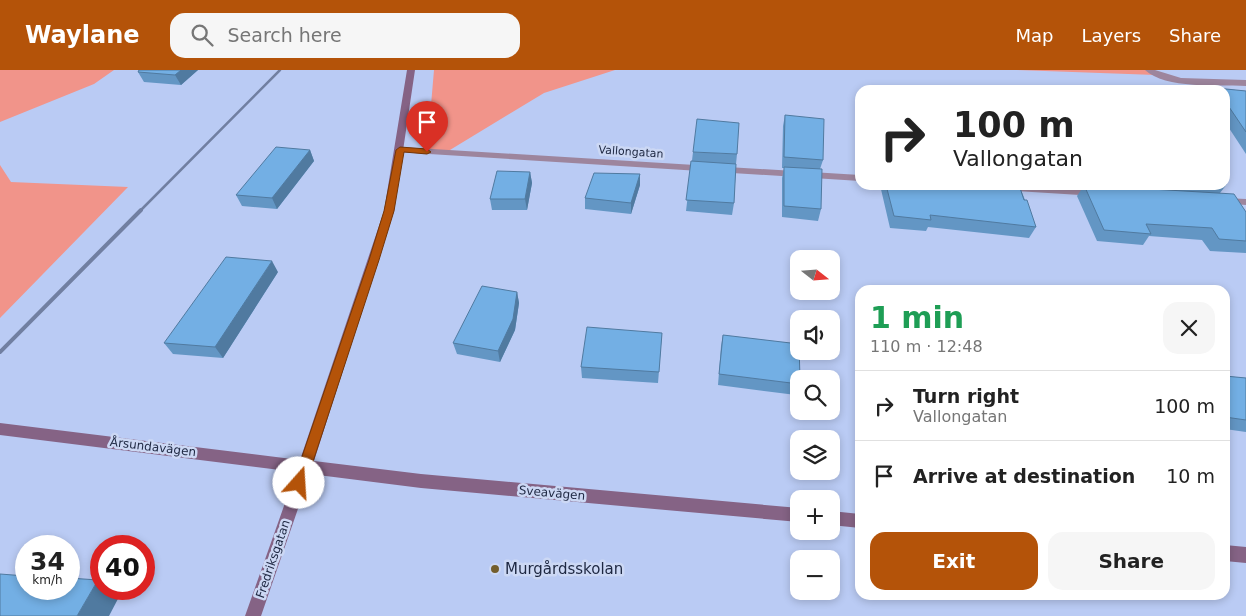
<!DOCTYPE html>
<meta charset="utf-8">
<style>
body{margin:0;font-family:"DejaVu Sans",sans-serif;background:#f6f6f6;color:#222;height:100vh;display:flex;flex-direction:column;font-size:19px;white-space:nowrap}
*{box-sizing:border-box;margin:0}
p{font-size:16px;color:#767676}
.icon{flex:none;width:28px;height:28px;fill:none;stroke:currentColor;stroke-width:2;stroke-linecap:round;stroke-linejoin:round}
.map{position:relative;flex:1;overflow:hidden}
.panel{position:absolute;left:855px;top:215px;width:375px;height:315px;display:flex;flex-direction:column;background:#fff;border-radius:15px;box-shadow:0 2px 8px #0003}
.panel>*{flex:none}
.top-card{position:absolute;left:855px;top:15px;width:375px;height:105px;border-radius:15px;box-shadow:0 2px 8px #0003;background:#fff;color:#222;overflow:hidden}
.needle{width:32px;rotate:107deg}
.controls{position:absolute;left:790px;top:180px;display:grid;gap:10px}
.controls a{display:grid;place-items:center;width:50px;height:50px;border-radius:10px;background:#fff;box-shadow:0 2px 8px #0003;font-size:25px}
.speed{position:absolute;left:15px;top:465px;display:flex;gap:10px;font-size:25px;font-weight:700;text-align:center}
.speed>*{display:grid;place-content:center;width:65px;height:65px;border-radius:50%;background:#fff;box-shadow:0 2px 8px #0003;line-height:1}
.speed small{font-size:12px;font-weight:400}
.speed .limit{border:8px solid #d22;background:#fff;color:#111}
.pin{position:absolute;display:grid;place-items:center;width:42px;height:42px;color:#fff;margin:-51px -21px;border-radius:50% 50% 50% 0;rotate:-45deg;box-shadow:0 0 5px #0007}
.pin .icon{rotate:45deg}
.me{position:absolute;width:55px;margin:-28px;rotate:19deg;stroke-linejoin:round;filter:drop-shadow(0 0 4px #0008)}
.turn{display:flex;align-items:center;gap:18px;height:105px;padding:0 15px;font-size:22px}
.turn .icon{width:65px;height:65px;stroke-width:2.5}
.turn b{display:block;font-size:35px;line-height:42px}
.round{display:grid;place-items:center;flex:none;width:52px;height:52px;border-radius:15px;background:#f6f6f6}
.summary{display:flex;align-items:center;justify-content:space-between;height:85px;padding:0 15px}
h1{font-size:30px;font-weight:700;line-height:38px;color:#1e9e55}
.primary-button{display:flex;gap:10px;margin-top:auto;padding:10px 15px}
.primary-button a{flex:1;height:58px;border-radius:15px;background:#b45309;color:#fff;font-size:20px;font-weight:700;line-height:58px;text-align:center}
.primary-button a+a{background:#f6f6f6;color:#222}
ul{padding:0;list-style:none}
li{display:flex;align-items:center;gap:15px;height:70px;padding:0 15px;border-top:1px solid #e0e0e0}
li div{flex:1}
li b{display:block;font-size:19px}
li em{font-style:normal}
header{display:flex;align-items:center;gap:30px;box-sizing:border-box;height:70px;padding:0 25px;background:#b45309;color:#fff}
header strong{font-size:24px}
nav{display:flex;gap:28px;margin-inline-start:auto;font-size:18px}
.search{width:350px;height:45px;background:#f6f6f6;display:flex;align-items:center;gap:12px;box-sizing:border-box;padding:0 18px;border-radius:15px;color:#767676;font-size:19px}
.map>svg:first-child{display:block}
</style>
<header>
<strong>Waylane</strong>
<div class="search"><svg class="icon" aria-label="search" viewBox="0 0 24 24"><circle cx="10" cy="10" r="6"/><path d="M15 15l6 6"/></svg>Search here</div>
<nav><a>Map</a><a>Layers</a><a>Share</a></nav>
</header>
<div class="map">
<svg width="1246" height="546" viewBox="0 0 1246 546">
<rect width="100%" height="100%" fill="#bacbf4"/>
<path fill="#f1948a" d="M 0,0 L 114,0 L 94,14 L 0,52 Z
M 434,0 L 615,0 L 544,23 L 445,83 L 427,82 Z
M 1017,0 L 1149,0 L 1156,5 Z
M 0,95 L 11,112 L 128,117 L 0,248 Z"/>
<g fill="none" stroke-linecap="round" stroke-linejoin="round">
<path fill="#9d859d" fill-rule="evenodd" d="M 1145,0 L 1155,0 L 1181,8 L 1246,10 L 1246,16 C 1219,15 1165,19 1145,0 Z
M 400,77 L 860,105 L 860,111 L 397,82 L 395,80 Z
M 965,115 L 1018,115 L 1096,120 L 1101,123 L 1096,126 L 970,118 Z
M 1224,128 L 1246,129 L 1246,135 L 1220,133 L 1219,131 Z"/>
<path fill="#856385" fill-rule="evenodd" d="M 407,0 L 415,0 L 394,141 L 314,391 L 421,404 L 799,438 L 799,452 L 421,418 L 310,404 L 261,546 L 245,546 L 296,402 L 0,365 L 0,353 L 300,390 L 384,141 Z
M 831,441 L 860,444 L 860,458 L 831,455 Z
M 1225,475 L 1246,477 L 1246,493 L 1225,491 Z"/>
<path stroke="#717fa1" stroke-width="2.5" d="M 140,141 L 280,0"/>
<path stroke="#717fa1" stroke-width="4" d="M 0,282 L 141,140"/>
</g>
<path fill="#6396c4" d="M 139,0 L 198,0 L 181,15 L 144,12 L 138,2 Z
M 1216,18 L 1246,21 L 1246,84 L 1225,52 L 1225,20 L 1215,20 Z
M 785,45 L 823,90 L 820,99 L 821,139 L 818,151 L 782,147 L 782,108 L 784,98 L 782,98 L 783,56 Z
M 310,80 L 314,91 L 277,139 L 242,136 L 236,125 Z
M 693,82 L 737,84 L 736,94 L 734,133 L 732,145 L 686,141 Z
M 530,102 L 532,113 L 527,140 L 492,140 L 490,129 Z
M 640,104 L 640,115 L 631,144 L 585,139 L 585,128 Z
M 1225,111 L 1227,114 L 1220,123 L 1246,142 L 1246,183 L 1210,181 L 1202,170 L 1149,166 L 1143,175 L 1097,171 L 1077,126 L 1083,117 L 1073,116 L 1072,115 L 1225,115 Z
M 880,115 L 1019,115 L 1036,157 L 1029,168 L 928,157 L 926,161 L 890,158 Z
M 278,202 L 223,288 L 173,284 L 164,273 Z
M 517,222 L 519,233 L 515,260 L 500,292 L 457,284 L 453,273 Z
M 662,263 L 658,313 L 582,308 L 581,297 Z
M 723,265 L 799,309 L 799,317 L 796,325 L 718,315 L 721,276 Z
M 1225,306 L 1246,308 L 1246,362 L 1225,359 Z"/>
<path fill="#507aa0" d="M 181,0 L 198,0 L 181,15 L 175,5 Z
M 310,80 L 314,91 L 277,139 L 272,128 Z
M 530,102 L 532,113 L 527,140 L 525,129 Z
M 640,104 L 640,115 L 631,144 L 631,133 Z
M 272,191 L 278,202 L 223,288 L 215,277 Z
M 517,222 L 519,233 L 515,260 L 500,292 L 498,281 Z
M 98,510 L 101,512 L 101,519 L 111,519 L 120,525 L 109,546 L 77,546 Z"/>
<path fill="#73afe4" stroke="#507aa0" d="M 139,0 L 181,0 L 175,5 L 138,2 Z
M 1216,18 L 1246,21 L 1246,62 L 1225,31 L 1225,20 L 1218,20 Z
M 785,45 L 824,49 L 823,90 L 784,87 Z
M 697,49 L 739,53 L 737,84 L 693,82 Z
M 276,77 L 310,80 L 272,128 L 236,125 Z
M 691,91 L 736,94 L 734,133 L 686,130 Z
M 784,97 L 822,99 L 821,139 L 784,136 Z
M 497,101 L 530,102 L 525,129 L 490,129 Z
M 594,103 L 640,104 L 631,133 L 585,128 Z
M 886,115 L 1019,115 L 1024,130 L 1027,130 L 1036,157 L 930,145 L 931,150 L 894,146 Z
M 1084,115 L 1234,124 L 1246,142 L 1246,171 L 1219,169 L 1212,158 L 1146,154 L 1151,164 L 1104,160 Z
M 226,187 L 272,191 L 215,277 L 164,273 Z
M 482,216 L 517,222 L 513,249 L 498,281 L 453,273 Z
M 587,257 L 662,263 L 659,302 L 581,297 Z
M 723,265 L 799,274 L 800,309 L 799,309 L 799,314 L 719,304 Z
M 1225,306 L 1246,308 L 1246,350 L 1225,347 Z
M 0,504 L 26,506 L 26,519 L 69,519 L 69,508 L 98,510 L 77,546 L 0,546 Z"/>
<path fill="#b45309" stroke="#753606" d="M 400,77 L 427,79 L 431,82 L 427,84 L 404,82 L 394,141 L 379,190 L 306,413 L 304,417 L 299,419 L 295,417 L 293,413 L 369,190 L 384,141 L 396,80 Z"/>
<circle fill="#735e2d" stroke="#ccd8f4" stroke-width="2" cx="495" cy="499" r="5"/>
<g text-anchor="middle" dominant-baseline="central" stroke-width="5" stroke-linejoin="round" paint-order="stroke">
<g font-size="11" fill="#1d2741" stroke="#ccd8f4">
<text transform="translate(631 82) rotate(4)">Vallongatan</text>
</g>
<g font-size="12" fill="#1d2741" stroke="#ccd8f4">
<text transform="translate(153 377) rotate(7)">Årsundavägen</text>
<text transform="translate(552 423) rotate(5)">Sveavägen</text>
<text transform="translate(273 489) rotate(-71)">Fredriksgatan</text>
</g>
<g font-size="15" fill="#1d2741" stroke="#ccd8f4" text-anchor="start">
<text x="505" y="499">Murgårdsskolan</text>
</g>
</g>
</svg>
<div class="controls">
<a><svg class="needle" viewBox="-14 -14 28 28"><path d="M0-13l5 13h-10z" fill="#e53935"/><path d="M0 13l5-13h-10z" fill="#767676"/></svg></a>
<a><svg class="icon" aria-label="sound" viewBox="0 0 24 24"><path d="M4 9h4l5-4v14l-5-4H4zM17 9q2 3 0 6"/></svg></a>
<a><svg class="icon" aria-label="search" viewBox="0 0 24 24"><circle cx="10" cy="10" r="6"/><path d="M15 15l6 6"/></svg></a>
<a><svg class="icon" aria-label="layers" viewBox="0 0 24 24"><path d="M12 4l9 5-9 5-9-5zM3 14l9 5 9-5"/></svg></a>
<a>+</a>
<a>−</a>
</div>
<div class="speed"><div>34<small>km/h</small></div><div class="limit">40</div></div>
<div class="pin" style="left:427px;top:82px;background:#d93025"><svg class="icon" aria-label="arrive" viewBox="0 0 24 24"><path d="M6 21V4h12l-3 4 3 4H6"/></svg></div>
<svg class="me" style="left:299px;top:413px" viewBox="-20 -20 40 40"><circle r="19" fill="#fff"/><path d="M0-13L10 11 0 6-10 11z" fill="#b45309"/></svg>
<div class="top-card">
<div class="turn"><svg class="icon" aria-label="right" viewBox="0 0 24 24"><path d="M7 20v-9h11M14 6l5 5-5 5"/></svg><div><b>100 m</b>Vallongatan</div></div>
</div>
<section class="panel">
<div class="summary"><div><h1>1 min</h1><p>110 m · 12:48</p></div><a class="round"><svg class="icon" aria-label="close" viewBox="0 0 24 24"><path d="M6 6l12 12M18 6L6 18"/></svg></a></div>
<ul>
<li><svg class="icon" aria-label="right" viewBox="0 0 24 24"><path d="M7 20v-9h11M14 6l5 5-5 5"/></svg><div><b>Turn right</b><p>Vallongatan</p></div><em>100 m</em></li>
<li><svg class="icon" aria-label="arrive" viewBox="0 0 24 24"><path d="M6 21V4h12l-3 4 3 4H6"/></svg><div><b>Arrive at destination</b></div><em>10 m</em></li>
</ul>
<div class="primary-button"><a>Exit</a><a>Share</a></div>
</section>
</div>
